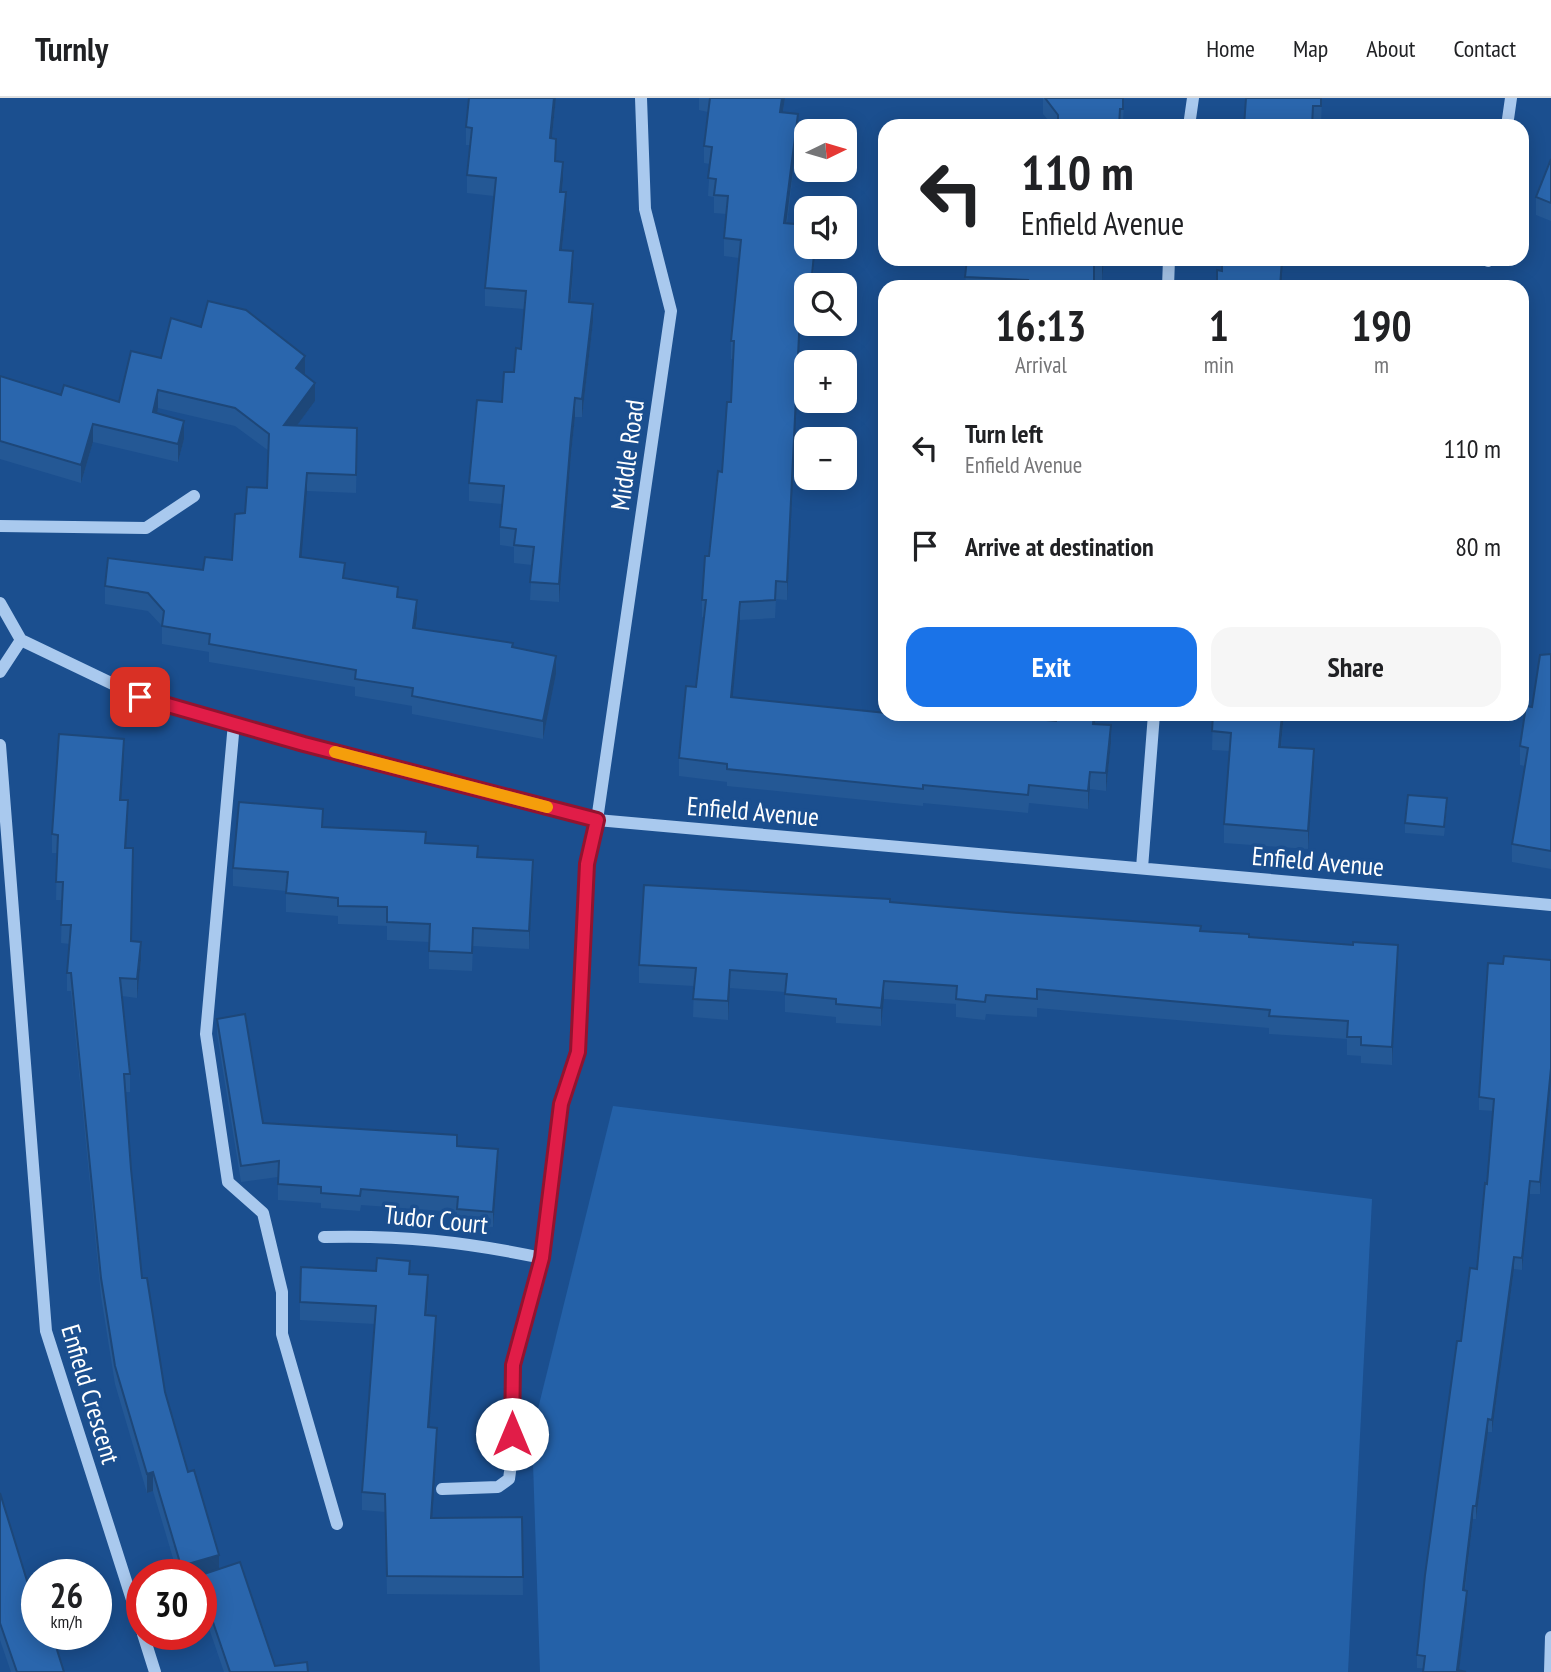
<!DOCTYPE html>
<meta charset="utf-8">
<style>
body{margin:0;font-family:"PT Sans Narrow",sans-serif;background:#f6f6f6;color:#202124;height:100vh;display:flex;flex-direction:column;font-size:26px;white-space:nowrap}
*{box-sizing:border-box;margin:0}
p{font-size:23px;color:#757577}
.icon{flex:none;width:38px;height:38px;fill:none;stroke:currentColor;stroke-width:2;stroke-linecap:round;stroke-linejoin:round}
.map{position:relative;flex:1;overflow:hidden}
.side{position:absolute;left:878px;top:182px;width:651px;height:441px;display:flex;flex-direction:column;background:#fff;border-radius:21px;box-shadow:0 4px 18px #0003}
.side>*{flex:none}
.guide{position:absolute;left:878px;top:21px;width:651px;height:147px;border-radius:21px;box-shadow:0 4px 18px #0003;background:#fff;color:#202124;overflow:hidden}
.needle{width:46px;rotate:85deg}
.controls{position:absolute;left:794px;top:21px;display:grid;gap:14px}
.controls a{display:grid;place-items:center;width:63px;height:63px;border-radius:14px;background:#fff;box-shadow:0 4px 18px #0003;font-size:35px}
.speed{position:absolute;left:21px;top:1461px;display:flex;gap:14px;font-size:35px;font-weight:700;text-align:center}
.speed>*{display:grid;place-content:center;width:91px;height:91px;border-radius:50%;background:#fff;box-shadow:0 4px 18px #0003;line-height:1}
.speed small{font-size:18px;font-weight:400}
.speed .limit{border:10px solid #d22;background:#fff;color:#111}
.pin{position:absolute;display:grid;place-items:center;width:60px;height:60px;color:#fff;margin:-30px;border-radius:14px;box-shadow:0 4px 10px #0006}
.me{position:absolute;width:77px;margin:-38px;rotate:0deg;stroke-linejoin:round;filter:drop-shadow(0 0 5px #0008)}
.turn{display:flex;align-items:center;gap:24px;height:147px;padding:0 28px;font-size:32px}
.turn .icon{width:91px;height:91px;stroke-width:2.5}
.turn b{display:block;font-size:49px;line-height:60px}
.eta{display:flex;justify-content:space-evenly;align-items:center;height:119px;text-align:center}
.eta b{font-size:42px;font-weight:600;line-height:49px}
.cta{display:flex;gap:14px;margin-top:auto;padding:14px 28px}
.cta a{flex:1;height:80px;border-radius:21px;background:#1a73e8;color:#fff;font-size:28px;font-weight:600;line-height:80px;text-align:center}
.cta a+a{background:#f6f6f6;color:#202124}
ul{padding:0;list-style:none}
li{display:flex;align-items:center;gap:21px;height:98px;padding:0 28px}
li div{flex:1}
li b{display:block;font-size:26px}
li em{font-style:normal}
header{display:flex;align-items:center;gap:42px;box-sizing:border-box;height:98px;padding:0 35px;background:#fff;border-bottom:2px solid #e0e0e0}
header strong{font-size:33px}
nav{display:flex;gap:38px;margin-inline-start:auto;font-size:24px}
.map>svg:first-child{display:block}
</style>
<header>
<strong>Turnly</strong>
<nav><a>Home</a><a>Map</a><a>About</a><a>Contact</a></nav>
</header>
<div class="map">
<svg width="1551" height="1574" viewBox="0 0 1551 1574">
<rect width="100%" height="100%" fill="#1b4f8f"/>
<path fill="#2461a8" d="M 613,1008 L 1372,1101 L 1348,1574 L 540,1574 L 532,1335 Z"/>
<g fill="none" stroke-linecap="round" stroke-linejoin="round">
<path stroke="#a9c9ee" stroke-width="12" d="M 1189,28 L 1193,0
M 1507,28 L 1511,0
M 1488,163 L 1489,161
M 1168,189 L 1169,161
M 0,428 L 146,430 L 194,398
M 0,505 L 21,542 L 140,599 L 304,646 L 597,722 L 1551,807
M 0,574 L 21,542
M 234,625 L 206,936 L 228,1084 L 263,1115 L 282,1194 L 282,1236 L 337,1426
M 0,647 L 46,1233 L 142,1533
M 1142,770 L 1154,616
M 324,1139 C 401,1137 467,1144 542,1160
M 442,1391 L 498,1389 L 509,1381 L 512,1359 L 513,1267 L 542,1160 L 561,1006 L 578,954 L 581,926 L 588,766 L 597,722 L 671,213 L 645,111 L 641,0
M 143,1536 L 155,1574
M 1550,1574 L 1551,1539"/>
</g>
<path fill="#245895" d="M 469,0 L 556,0 L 552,40 L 556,63 L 563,82 L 562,94 L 566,112 L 562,152 L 573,171 L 571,204 L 593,224 L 582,319 L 575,319 L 571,356 L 559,504 L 530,502 L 532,467 L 514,465 L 514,449 L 500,447 L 500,429 L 502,406 L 469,403 L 469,385 L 514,274 L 521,251 L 524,211 L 485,208 L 485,190 L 494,98 L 467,95 L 467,77 L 470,47 L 466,47 L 466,29 Z
M 699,0 L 785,0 L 783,14 L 798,34 L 787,125 L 807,145 L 805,155 L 814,173 L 807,187 L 807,214 L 801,214 L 787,502 L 776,501 L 775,520 L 740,522 L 732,599 L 886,615 L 1056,623 L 1057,616 L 1096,616 L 1095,626 L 1111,645 L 1106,693 L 1090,691 L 1088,711 L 1029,705 L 1028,715 L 923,705 L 923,708 L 727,688 L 727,684 L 679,678 L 679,660 L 696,589 L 704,520 L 702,519 L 702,502 L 722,374 L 731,304 L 733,261 L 731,261 L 731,243 L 739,160 L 724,158 L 724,140 L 726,116 L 714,115 L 714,99 L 708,98 L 710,66 L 704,65 L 704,48 L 708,14 L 699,12 Z
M 1043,0 L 1124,0 L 1123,28 L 1053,28 L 1043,16 Z
M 1246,0 L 1322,0 L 1321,27 L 1313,26 Z
M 1551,61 L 1551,123 L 1536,117 L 1536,99 Z
M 967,161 L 1104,161 L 1102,183 L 1094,183 L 1094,189 L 965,189 Z
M 1222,161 L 1294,161 L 1293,168 L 1283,167 L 1222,173 Z
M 161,260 L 305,276 L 304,277 L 315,303 L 297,327 L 357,348 L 356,395 L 307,393 L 301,459 L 345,480 L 398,500 L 417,520 L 416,530 L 513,549 L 556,576 L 543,641 L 412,616 L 412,608 L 355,598 L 355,589 L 209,564 L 209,554 L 162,546 L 162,528 L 148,513 L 105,506 L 105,488 L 203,472 L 232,462 L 245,415 L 267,390 L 269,353 L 235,328 L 158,310 L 156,315 L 184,341 L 178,364 L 93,344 L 81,385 L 0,361 L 0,278 L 61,297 L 119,304 Z
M 1551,556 L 1551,771 L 1512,764 L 1512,746 L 1525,668 L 1520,667 L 1520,648 Z
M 1213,616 L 1284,616 L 1281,649 L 1314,669 L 1308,751 L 1224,745 L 1224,726 L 1230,653 L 1212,652 Z
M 124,659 L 121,702 L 128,720 L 126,750 L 132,843 L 141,862 L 137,900 L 122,898 L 130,976 L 130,994 L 125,994 L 131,1071 L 142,1180 L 165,1294 L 188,1374 L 219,1471 L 275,1568 L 308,1574 L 224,1574 L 201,1507 L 201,1477 L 178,1477 L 153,1393 L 147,1395 L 115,1286 L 101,1198 L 71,893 L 67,893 L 67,875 L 70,846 L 61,845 L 62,802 L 56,802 L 57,755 L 52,755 L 52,736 Z
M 1447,709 L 1444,738 L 1405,735 L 1405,725 Z
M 323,729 L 426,745 L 478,759 L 533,780 L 529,851 L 473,848 L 472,873 L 429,871 L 429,844 L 387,842 L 387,828 L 338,826 L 338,818 L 286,814 L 286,793 L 233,788 L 233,770 Z
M 890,804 L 1201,833 L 1249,839 L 1398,865 L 1392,967 L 1361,965 L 1361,958 L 1347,957 L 1347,941 L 1269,936 L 1269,930 L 1037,910 L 1037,919 L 986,916 L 985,922 L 956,919 L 956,906 L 884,901 L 881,928 L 836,925 L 836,919 L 785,914 L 785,894 L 730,890 L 728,922 L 693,919 L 694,888 L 639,885 L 639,867 Z
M 1551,862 L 1551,982 L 1540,1096 L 1530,1096 L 1522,1172 L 1514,1171 L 1492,1334 L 1488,1334 L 1476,1421 L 1473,1421 L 1465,1492 L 1467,1505 L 1459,1573 L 1417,1570 L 1417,1557 L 1461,1243 L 1477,1171 L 1487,1086 L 1493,1013 L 1479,1012 L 1479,999 Z
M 217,921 L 263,1025 L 457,1048 L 498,1067 L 493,1129 L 457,1127 L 457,1114 L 361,1107 L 360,1113 L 321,1110 L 321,1105 L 278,1102 L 278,1079 L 241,1084 L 217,936 Z
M 410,1176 L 428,1195 L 427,1217 L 436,1236 L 429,1329 L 437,1348 L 432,1420 L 522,1419 L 523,1497 L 387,1496 L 385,1414 L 362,1412 L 362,1394 L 375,1226 L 300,1222 L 300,1204 Z
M 0,1395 L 28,1486 L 64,1574 L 11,1574 L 0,1542 Z"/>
<path fill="#1d4779" d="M 554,0 L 556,0 L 550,58 L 550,40 Z
M 782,0 L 785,0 L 780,32 L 780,14 Z
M 798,16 L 798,34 L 784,142 L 784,125 Z
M 563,64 L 563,82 L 560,112 L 560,94 Z
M 566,94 L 566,112 L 560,170 L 560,152 Z
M 807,127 L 807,145 L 804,173 L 804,155 Z
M 573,153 L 573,171 L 569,222 L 569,204 Z
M 1102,161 L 1104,161 L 1102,183 Z
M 1282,161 L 1283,161 L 1281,189 L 1280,189 Z
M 801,196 L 801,214 L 787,502 L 787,484 Z
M 593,206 L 593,224 L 582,319 L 582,301 Z
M 305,258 L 305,276 L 296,288 L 296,270 Z
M 315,285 L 315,303 L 284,345 L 284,327 Z
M 158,292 L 158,310 L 153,332 L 153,314 Z
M 575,300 L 575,319 L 571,356 L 559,504 L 559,486 L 571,338 Z
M 184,323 L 184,341 L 178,364 L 178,346 Z
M 93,326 L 93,344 L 81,385 L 81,367 Z
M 307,375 L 307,393 L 300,477 L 300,459 Z
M 417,502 L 417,520 L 413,548 L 413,530 Z
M 740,504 L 740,522 L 731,617 L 731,599 Z
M 556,558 L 556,576 L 543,641 L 543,623 Z
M 1094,616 L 1096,616 L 1093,644 L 1093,626 Z
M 1282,616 L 1284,616 L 1279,667 L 1279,649 Z
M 1111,627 L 1111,645 L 1106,693 L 1106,675 Z
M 124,641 L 124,659 L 120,720 L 120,702 Z
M 1314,651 L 1314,669 L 1308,751 L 1308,733 Z
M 1090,674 L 1090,691 L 1088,711 L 1088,693 Z
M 128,702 L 128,720 L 125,768 L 125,750 Z
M 533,762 L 533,780 L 529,851 L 529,833 Z
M 141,844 L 141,862 L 137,900 L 137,881 Z
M 1398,847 L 1398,865 L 1392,967 L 1392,949 Z
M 730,872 L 730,890 L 728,922 L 728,903 Z
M 884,883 L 884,901 L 881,928 L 881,910 Z
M 1551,970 L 1551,982 L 1540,1096 L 1540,1084 Z
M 498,1051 L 498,1067 L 493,1129 L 493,1114 Z
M 1530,1083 L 1530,1096 L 1522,1172 L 1522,1160 Z
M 1514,1159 L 1514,1171 L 1492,1334 L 1492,1322 Z
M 428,1177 L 428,1195 L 425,1235 L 425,1217 Z
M 436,1218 L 436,1236 L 428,1347 L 428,1329 Z
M 1488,1321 L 1488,1334 L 1476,1421 L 1476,1408 Z
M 437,1330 L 437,1348 L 431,1438 L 431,1420 Z
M 153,1374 L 153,1393 L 147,1395 L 147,1376 Z
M 1473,1408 L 1473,1421 L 1463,1505 L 1463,1492 Z
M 219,1457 L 219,1475 L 201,1477 L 181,1477 L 181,1468 Z
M 1467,1493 L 1467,1505 L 1459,1574 L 1457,1574 Z"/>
<path fill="#2a66ad" stroke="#1d4779" stroke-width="2" d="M 469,0 L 554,0 L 550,40 L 556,41 L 555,63 L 563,64 L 560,94 L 566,94 L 560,152 L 573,153 L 569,204 L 593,206 L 582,301 L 575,300 L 571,338 L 559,486 L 530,484 L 534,449 L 514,447 L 516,431 L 500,429 L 504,388 L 469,385 L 477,302 L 502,304 L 504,274 L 514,274 L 516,250 L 521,251 L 526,193 L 485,190 L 496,80 L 467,77 L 472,30 L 466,29 Z
M 710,0 L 782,0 L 780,14 L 798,16 L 784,125 L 807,127 L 804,155 L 814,156 L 811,187 L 807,187 L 807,197 L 801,196 L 787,484 L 776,483 L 775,502 L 740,504 L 731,599 L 886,615 L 886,616 L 983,616 L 1056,623 L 1057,616 L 1094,616 L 1093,626 L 1111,627 L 1106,675 L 1090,674 L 1088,693 L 1029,687 L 1028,697 L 923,687 L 923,691 L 727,671 L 727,666 L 679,660 L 686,588 L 696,589 L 706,502 L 702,502 L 705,458 L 709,458 L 718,373 L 722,374 L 727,304 L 731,304 L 734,243 L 731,243 L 741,142 L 724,140 L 728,98 L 714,97 L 716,81 L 708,80 L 712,49 L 704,48 Z
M 1045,0 L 1123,0 L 1123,11 L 1120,11 L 1119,28 L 1058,28 L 1058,17 Z
M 1246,0 L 1321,0 L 1321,8 L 1313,8 L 1312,28 L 1244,28 Z
M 1551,61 L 1551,105 L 1536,99 Z
M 967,161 L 1102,161 L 1102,166 L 1094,165 L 1094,189 L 1027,189 L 1028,182 L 965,179 Z
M 1222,161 L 1282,161 L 1280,189 L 1217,189 L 1217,172 L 1222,173 Z
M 208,203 L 246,212 L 305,258 L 296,270 L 315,285 L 284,327 L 357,330 L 356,377 L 307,375 L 300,459 L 345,465 L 343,480 L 398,489 L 397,499 L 417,502 L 413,530 L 513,545 L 512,549 L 556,558 L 543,623 L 412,598 L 413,590 L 355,581 L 356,572 L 209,546 L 210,536 L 162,528 L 164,513 L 148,495 L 105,488 L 108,460 L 203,472 L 205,459 L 232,462 L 235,416 L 245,415 L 247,389 L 267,390 L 269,336 L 235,310 L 158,292 L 153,314 L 184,323 L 178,346 L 93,326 L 81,367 L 0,343 L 0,278 L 61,297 L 64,287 L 119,304 L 131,253 L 161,260 L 171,220 L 201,229 Z
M 1551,556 L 1551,753 L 1512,746 L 1528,650 L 1520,648 L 1526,608 L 1532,609 L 1540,557 Z
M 1213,616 L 1282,616 L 1279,649 L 1314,651 L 1308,733 L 1224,726 L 1231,635 L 1212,633 Z
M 59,636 L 124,641 L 120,702 L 128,702 L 125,750 L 133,750 L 131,843 L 141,844 L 137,881 L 120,880 L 130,976 L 124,976 L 131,1071 L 142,1180 L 147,1180 L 165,1294 L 188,1374 L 194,1372 L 219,1457 L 181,1468 L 153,1374 L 147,1376 L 115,1268 L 101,1180 L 71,875 L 67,875 L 71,827 L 61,827 L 63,784 L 56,784 L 58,737 L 52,736 Z
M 1408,697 L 1447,700 L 1444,729 L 1405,725 Z
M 239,704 L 323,711 L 322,729 L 426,734 L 425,745 L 478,748 L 477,759 L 533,762 L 529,833 L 473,830 L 472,855 L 429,853 L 430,826 L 387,824 L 387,809 L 338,808 L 338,800 L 286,795 L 288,774 L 233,770 Z
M 644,787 L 890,801 L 890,804 L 1019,815 L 1201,828 L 1200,833 L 1249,836 L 1249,839 L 1353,847 L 1353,844 L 1398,847 L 1392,949 L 1361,947 L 1361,939 L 1347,939 L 1348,923 L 1269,918 L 1270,912 L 1037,891 L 1037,901 L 986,897 L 985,904 L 956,901 L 957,888 L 884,883 L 881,910 L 836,906 L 836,901 L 785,896 L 787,876 L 730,872 L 728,903 L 693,901 L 696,870 L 639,867 Z
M 1504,858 L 1551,862 L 1551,970 L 1540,1084 L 1530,1083 L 1522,1160 L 1514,1159 L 1492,1322 L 1488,1321 L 1476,1408 L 1473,1408 L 1463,1492 L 1467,1493 L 1457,1572 L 1466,1574 L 1423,1574 L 1425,1558 L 1417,1557 L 1425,1477 L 1457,1243 L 1461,1243 L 1470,1170 L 1477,1171 L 1485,1085 L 1487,1086 L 1494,1001 L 1479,999 L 1488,865 L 1503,866 Z
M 245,916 L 263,1025 L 457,1037 L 457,1048 L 498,1051 L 493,1114 L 457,1111 L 458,1099 L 361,1091 L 360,1098 L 321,1095 L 321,1089 L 278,1086 L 279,1063 L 241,1068 L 217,921 Z
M 377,1160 L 410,1163 L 409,1176 L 428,1177 L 425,1217 L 436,1218 L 428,1329 L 437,1330 L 431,1420 L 522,1419 L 523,1479 L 387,1478 L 385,1396 L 362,1394 L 376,1208 L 300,1204 L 301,1169 L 376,1173 Z
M 0,1395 L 28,1486 L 35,1484 L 37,1491 L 37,1536 L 52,1536 L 64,1574 L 17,1574 L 0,1525 Z
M 240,1464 L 275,1568 L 307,1564 L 308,1574 L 230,1574 L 201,1489 L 201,1477 Z"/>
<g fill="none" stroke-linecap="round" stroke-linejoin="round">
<defs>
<path id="route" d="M 140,599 L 304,646 L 597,722 L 587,766 L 578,954 L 561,1006 L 542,1160 L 513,1267 L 512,1336"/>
</defs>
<use href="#route" stroke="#92132f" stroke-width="18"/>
<use href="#route" stroke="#e11d48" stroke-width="12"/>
<path stroke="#f59e0b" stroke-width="12" d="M 335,654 L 547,709"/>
</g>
<g text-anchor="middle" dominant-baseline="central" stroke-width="7" stroke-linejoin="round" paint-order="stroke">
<g font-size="26" fill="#fff" stroke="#1b4f8f">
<text transform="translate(627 357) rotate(-82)">Middle Road</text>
<text transform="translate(753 713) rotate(5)">Enfield Avenue</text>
<text transform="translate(1318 763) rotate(5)">Enfield Avenue</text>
<text transform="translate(436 1121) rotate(6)">Tudor Court</text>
<text transform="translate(91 1296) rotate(73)">Enfield Crescent</text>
</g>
</g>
</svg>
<div class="controls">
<a><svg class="needle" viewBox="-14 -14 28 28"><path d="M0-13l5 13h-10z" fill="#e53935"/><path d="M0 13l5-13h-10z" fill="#757577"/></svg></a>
<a><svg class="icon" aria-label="sound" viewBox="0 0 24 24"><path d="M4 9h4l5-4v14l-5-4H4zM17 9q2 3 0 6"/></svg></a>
<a><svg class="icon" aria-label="search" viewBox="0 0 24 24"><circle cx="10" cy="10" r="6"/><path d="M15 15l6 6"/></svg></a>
<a>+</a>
<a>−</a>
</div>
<div class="speed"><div>26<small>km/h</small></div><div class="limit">30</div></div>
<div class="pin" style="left:140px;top:599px;background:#d93025"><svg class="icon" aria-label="arrive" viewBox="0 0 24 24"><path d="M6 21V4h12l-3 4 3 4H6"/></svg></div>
<svg class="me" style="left:512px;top:1336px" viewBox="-20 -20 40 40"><circle r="19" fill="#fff"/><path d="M0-13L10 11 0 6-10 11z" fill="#e11d48"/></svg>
<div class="guide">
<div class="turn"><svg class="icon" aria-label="left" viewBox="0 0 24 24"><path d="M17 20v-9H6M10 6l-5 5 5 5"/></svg><div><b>110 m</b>Enfield Avenue</div></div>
</div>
<section class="side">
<div class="eta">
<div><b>16:13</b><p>Arrival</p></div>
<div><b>1</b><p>min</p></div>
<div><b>190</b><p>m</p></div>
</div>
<ul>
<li><svg class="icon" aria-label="left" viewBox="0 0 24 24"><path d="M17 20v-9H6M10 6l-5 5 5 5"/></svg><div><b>Turn left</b><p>Enfield Avenue</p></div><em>110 m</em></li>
<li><svg class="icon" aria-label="arrive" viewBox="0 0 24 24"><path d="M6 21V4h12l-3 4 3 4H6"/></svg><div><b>Arrive at destination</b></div><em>80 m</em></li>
</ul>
<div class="cta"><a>Exit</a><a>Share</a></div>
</section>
</div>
